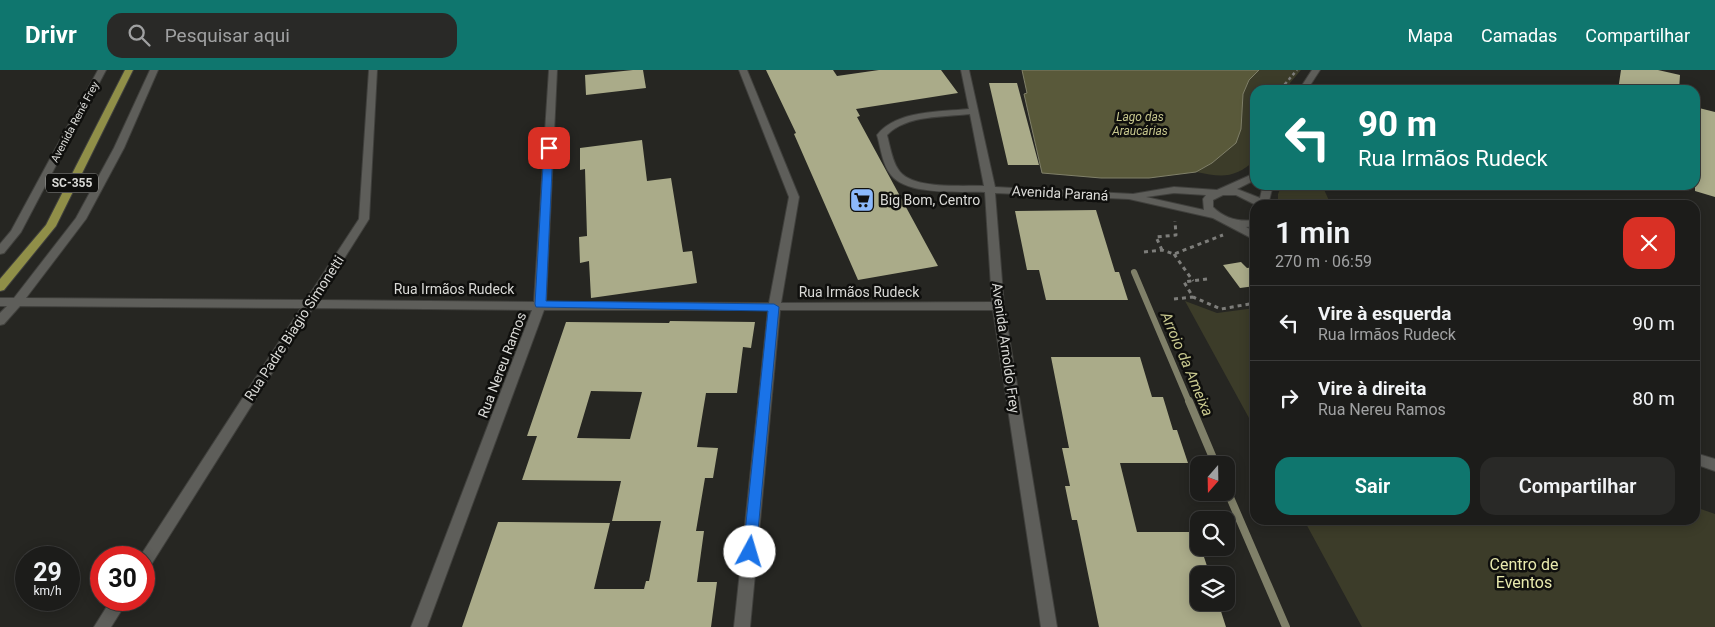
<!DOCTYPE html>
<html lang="pt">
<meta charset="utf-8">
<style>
body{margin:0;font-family:Roboto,sans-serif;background:#292927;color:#f1f3f6;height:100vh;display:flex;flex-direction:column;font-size:19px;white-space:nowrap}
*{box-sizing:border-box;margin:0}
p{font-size:16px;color:#a0a1a2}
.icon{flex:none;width:28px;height:28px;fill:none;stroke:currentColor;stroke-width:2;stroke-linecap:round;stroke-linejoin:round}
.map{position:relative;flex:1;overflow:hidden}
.side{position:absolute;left:1250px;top:130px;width:450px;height:325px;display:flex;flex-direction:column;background:#1c1c1a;border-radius:15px;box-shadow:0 2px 12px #0003,0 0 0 1px #3a3a39}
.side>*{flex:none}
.guide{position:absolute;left:1250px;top:15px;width:450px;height:105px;border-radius:15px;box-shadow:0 2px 12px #0003,0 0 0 1px #3a3a39;background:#0f766e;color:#fff;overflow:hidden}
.needle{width:32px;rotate:200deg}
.buttons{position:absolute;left:1190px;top:386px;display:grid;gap:10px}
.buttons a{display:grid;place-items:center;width:45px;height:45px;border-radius:10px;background:#1c1c1a;box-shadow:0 2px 12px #0003,0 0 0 1px #3a3a39;font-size:25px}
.speed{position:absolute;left:15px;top:476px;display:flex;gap:10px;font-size:25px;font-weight:700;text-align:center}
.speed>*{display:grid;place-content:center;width:65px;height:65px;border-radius:50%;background:#1c1c1a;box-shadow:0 2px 12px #0003,0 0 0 1px #3a3a39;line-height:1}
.speed small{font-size:12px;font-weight:400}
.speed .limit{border:8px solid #d22;background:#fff;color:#111}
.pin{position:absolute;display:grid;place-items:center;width:42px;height:42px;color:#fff;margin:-21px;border-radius:10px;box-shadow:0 2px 8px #0006}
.me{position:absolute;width:55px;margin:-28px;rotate:6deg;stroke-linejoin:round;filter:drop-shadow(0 0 4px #0008)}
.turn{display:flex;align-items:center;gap:18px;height:105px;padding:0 25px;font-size:22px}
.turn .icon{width:65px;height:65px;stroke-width:2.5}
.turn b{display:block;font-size:35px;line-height:42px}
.round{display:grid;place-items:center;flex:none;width:52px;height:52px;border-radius:15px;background:#292927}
.overview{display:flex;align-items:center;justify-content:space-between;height:85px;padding:0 25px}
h1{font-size:30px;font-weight:600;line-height:38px}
.cta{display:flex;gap:10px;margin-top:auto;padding:10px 25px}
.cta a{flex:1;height:58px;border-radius:15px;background:#0f766e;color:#fff;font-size:20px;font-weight:600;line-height:58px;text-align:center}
.cta a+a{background:#292927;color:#f1f3f6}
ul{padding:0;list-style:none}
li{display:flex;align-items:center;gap:15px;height:75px;padding:0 25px;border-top:1px solid #3a3a39}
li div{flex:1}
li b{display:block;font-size:19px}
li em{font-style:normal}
header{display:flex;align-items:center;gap:30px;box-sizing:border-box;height:70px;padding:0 25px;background:#0f766e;color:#fff}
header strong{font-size:24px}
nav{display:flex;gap:28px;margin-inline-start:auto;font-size:18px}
.search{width:350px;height:45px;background:#292927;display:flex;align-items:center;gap:12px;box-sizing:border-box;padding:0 18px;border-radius:15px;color:#a0a1a2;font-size:19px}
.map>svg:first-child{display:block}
</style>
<header>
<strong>Drivr</strong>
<div class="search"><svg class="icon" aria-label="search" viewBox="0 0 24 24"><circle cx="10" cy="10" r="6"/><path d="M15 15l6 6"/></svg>Pesquisar aqui</div>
<nav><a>Mapa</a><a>Camadas</a><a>Compartilhar</a></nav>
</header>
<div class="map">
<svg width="1715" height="557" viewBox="0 0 1715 557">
<rect width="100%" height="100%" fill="#262622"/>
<path fill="#3c3c29" d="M 1259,0 L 1301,0 L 1290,13 L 1288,20 L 1255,20 L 1255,90 C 1235,109 1221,107 1196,102 L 1212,93 L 1241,59 L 1243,24 L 1249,10 Z
M 1282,115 L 1322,115 L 1331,135 L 1278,135 L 1278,124 Z
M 1185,231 L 1217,243 L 1255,238 L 1255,359 Z
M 1695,437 L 1715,444 L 1715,557 L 1362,557 L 1304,450 L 1695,450 Z"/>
<path fill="#59593a" stroke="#808069" d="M 1022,0 L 1259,0 L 1249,10 L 1243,24 L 1241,59 L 1236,73 L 1212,93 L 1196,102 L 1149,108 L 1101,108 L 1042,103 L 1024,24 L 1027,23 Z"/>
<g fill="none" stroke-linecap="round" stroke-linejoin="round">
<path stroke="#808069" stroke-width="6" d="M 1134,202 L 1189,332"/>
<path stroke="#808069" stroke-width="8" d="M 1189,331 L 1216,395
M 1226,418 L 1286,557"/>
</g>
<path fill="#aaab89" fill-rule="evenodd" d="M 633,0 L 643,0 L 646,18 L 586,25 L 585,5 Z
M 766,0 L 833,0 L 837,6 L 879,0 L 941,0 L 958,23 L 856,39 L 860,46 L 857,47 L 938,196 L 858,210 L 794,64 L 796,63 Z
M 1621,0 L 1658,0 L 1680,5 L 1679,20 L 1618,20 Z
M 989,13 L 1017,13 L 1039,95 L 1008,95 Z
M 1695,37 L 1715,42 L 1715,127 L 1695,121 Z
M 642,70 L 647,111 L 671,108 L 683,182 L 692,181 L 697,213 L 591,228 L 589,191 L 580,193 L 579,167 L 587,166 L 585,99 L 580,100 L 580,78 Z
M 1096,140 L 1115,202 L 1119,202 L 1128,230 L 1046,230 L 1039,200 L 1027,200 L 1015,141 Z
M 1241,192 L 1247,198 L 1255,197 L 1255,216 L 1240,218 L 1223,195 Z
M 670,251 L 755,252 L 751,278 L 743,277 L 737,323 L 706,323 L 697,377 L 718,378 L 713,408 L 705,408 L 696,461 L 704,461 L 697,512 L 717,512 L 711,557 L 462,557 L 498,452 L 610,453 L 594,519 L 644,519 L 646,511 L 649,511 L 661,451 L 612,451 L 621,411 L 522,410 L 537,366 L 527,366 L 566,252 L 669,253 ZM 591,321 L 642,322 L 630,369 L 577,368 Z
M 1051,287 L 1140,287 L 1152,327 L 1163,327 L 1173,360 L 1177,360 L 1188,393 L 1120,393 L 1137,462 L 1196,462 L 1199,478 L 1201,478 L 1210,505 L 1199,505 L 1199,532 L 1218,532 L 1226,557 L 1099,557 L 1077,450 L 1072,450 L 1065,416 L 1070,416 L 1062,378 L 1069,378 Z"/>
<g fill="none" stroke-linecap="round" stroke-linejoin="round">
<defs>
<path id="minor" d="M 98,0 L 106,0 L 21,162 L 4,183 L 0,184 L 0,174 L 11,161 Z
M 150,0 L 158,0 L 124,78 L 86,149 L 26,228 L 306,230 L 359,149 L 369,0 L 377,0 L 369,149 L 318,230 L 534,232 L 549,0 L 557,0 L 546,232 L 769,233 L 789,127 L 739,0 L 747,0 L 799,127 L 781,233 L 992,232 L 985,122 C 960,121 908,126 891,105 C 882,94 881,78 877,65 C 897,40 940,42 969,39 L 961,0 L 969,0 L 995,117 L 1133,124 L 1174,117 L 1217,120 L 1255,103 L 1255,110 L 1237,119 L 1260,128 L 1263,115 L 1273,115 L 1268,135 L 1256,135 L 1236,125 L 1223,125 L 1213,130 L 1213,137 C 1225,149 1239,152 1255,150 L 1255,156 L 1246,157 L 1255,162 L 1255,170 L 1213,148 L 1129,129 L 995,123 L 1004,236 L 1057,557 L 1041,557 L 993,240 L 780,240 L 750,557 L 734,557 L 768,240 L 544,240 L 427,557 L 411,557 L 532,240 L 313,238 L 149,498 L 144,500 L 144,488 L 139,488 L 301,238 L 20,236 L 4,254 L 0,255 L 0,243 L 7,236 L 0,236 L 0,228 L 14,228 L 76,148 L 114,78 ZM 970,44 L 984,116 C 962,115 910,120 898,99 C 892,90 890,76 887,65 C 906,45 944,47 970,44 ZM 1174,123 L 1206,125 L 1203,129 L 1204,140 L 1146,127 Z
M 1312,0 L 1320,0 L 1307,20 L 1299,20 Z
M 1695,383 L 1715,389 L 1715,401 L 1695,394 Z
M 111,530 L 128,530 L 111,557 L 94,557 Z"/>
<path id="major" d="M 125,0 L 133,0 L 56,156 L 4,220 L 0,221 L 0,209 L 46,155 Z"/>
</defs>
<use href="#minor" stroke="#40403d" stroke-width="2"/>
<use href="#major" stroke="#40403d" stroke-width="2"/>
<path stroke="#7d7d7a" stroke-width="2.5" stroke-dasharray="3 3" stroke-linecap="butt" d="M 1283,20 L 1285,14 L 1297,0"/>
<path stroke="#7d7d7a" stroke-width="3" stroke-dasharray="4 4" stroke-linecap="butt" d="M 1162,180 L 1156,167 L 1176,165 L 1175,151
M 1144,182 L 1162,180 L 1174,184 L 1223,165
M 1174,184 L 1193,211
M 1207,209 L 1184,212 L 1193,227 L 1221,239 L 1255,233
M 1174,229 L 1193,227"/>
<use href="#minor" fill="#5e5e5a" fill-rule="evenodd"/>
<use href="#major" fill="#908f48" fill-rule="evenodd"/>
</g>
<path fill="#1a73e8" stroke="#114b97" d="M 549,75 L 553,78 L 546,231 L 774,234 L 779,237 L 756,482 L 754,486 L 750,488 L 745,486 L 743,482 L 768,241 L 536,237 L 535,234 L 544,78 Z"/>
<defs>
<symbol id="supermarket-square" viewBox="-11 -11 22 22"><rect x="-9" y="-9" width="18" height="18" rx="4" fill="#8cb9fc" stroke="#0f0f0d"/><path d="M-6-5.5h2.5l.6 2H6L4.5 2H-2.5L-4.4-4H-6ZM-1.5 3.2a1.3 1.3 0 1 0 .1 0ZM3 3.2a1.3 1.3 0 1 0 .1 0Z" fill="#111"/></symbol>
</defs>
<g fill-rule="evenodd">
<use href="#supermarket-square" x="848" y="116" width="28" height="28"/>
</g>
<g text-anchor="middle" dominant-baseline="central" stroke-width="5" stroke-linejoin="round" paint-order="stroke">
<g font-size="11" fill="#dadad7" stroke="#0f0f0d">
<text transform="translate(75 52) rotate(-62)">Avenida René Frey</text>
</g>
<g font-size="12" font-style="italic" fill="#c8c88e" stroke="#0f0f0d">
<text x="1140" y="47">Lago das<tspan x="1140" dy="14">Araucárias</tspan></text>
</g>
<rect fill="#0f0f0d" stroke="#9d9d9a" stroke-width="1" x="46" y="103.5" width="52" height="19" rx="4"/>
<g font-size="12" font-weight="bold" fill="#dadad7">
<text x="72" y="113">SC-355</text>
</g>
<g font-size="14" fill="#dadad7" stroke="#0f0f0d">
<text transform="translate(1060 123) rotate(3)">Avenida Paraná</text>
<text x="454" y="219">Rua Irmãos Rudeck</text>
<text x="859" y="222">Rua Irmãos Rudeck</text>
<text transform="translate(294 258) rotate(-57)">Rua Padre Biagio Simonetti</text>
<text transform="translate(1006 278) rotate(82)">Avenida Arnoldo Frey</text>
<text transform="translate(502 295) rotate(-69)">Rua Nereu Ramos</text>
</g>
<g font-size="14" fill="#dadad7" stroke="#0f0f0d" text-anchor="start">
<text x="880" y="130">Big Bom, Centro</text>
</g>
<g font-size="15" font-style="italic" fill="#c8c88e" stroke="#0f0f0d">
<text transform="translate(1187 294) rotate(67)">Arroio da Ameixa</text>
</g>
<g font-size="16" fill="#e8e9ad" stroke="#0f0f0d">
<text x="1524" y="494">Centro de<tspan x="1524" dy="18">Eventos</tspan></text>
</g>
</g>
</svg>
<div class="buttons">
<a><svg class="needle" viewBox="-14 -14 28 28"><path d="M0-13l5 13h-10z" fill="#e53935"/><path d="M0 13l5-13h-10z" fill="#a0a1a2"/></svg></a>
<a><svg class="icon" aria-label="search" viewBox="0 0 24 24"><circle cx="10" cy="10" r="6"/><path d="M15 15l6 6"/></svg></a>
<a><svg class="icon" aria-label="layers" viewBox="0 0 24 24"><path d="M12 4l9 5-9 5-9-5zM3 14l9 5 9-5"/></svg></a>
</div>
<div class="speed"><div>29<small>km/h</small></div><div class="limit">30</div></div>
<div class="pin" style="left:549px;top:78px;background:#d93025"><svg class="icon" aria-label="arrive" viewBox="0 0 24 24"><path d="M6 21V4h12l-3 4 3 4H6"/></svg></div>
<svg class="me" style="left:750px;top:482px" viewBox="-20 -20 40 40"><circle r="19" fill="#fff"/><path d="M0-13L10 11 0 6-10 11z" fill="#1a73e8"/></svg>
<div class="guide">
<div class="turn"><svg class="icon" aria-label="left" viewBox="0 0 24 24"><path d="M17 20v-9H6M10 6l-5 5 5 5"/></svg><div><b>90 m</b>Rua Irmãos Rudeck</div></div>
</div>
<section class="side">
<div class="overview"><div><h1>1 min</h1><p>270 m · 06:59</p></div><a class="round" style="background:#d93025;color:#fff"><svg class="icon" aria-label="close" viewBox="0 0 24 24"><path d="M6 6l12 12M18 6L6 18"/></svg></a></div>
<ul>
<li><svg class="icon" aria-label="left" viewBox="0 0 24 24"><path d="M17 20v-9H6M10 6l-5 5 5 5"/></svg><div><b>Vire à esquerda</b><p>Rua Irmãos Rudeck</p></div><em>90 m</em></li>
<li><svg class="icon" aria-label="right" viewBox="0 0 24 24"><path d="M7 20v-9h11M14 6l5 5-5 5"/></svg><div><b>Vire à direita</b><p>Rua Nereu Ramos</p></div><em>80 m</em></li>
</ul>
<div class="cta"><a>Sair</a><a>Compartilhar</a></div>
</section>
</div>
